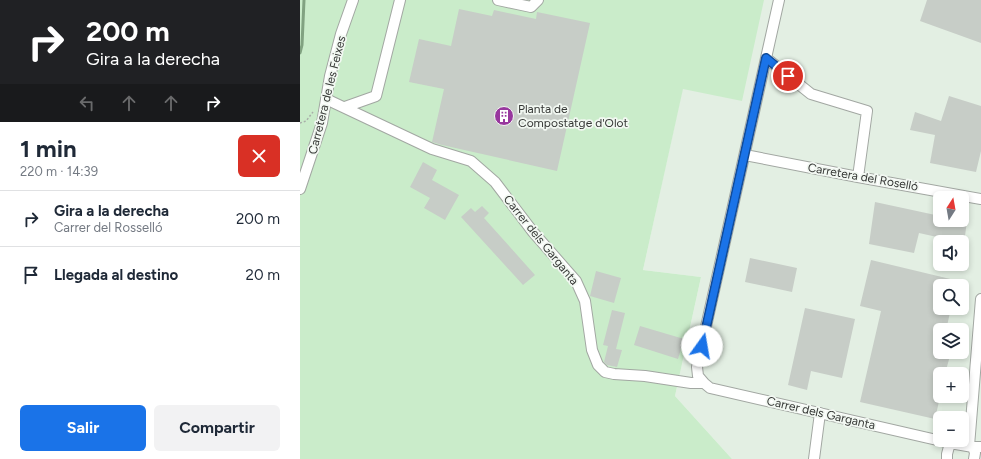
<!DOCTYPE html>
<html lang="es">
<meta charset="utf-8">
<style>
body{margin:0;font-family:Figtree,sans-serif;background:#f2f2f3;color:#1f2937;height:100vh;display:flex;flex-direction:column;font-size:15px;white-space:nowrap}
*{box-sizing:border-box;margin:0}
p{font-size:13px;color:#747a83}
.icon{flex:none;width:22px;height:22px;fill:none;stroke:currentColor;stroke-width:2;stroke-linecap:round;stroke-linejoin:round}
.map{position:relative;flex:1;overflow:hidden}
.sheet{display:flex;flex-direction:column;background:#fff;width:300px}
.sheet>*{flex:none}
.guide{background:#202124;color:#fff;overflow:hidden}
.needle{width:26px;rotate:11deg}
.fabs{position:absolute;left:633px;top:191px;display:grid;gap:8px}
.fabs a{display:grid;place-items:center;width:36px;height:36px;border-radius:6px;background:#fff;box-shadow:0 2px 6px #0003;font-size:20px}
.pin{position:absolute;display:grid;place-items:center;width:34px;height:34px;color:#fff;margin:-17px;border:2px solid #fff;border-radius:50%;box-shadow:0 1px 4px #0007}
.me{position:absolute;width:44px;margin:-22px;rotate:13deg;stroke-linejoin:round;filter:drop-shadow(0 0 3px #0008)}
.turn{display:flex;align-items:center;gap:14px;height:84px;padding:0 20px;font-size:18px}
.turn .icon{width:52px;height:52px;stroke-width:2.5}
.turn b{display:block;font-size:28px;line-height:34px}
.lanes{display:flex;align-items:center;height:38px;padding:0 20px;background:#0003;justify-content:center;gap:20px;direction:ltr}
.lanes .off{opacity:.35}
.round{display:grid;place-items:center;flex:none;width:42px;height:42px;border-radius:6px;background:#f2f2f3}
.overview{display:flex;align-items:center;justify-content:space-between;height:68px;padding:0 20px}
h1{font-size:24px;font-weight:700;line-height:30px}
.cta{display:flex;gap:8px;margin-top:auto;padding:8px 20px}
.cta a{flex:1;height:46px;border-radius:6px;background:#1a73e8;color:#fff;font-size:16px;font-weight:700;line-height:46px;text-align:center}
.cta a+a{background:#f2f2f3;color:#1f2937}
ul{padding:0;list-style:none}
li{display:flex;align-items:center;gap:12px;height:56px;padding:0 20px;border-top:1px solid #e0e1e3}
li div{flex:1}
li b{display:block;font-size:15px}
li em{font-style:normal}
main{display:flex;flex:1;min-height:0}
.map>svg:first-child{display:block}
</style>
<main>
<section class="sheet">
<div class="guide">
<div class="turn"><svg class="icon" aria-label="right" viewBox="0 0 24 24"><path d="M7 20v-9h11M14 6l5 5-5 5"/></svg><div><b>200 m</b>Gira a la derecha</div></div>
<div class="lanes"><svg class="icon off" aria-label="left" viewBox="0 0 24 24"><path d="M17 20v-9H6M10 6l-5 5 5 5"/></svg><svg class="icon off" aria-label="ahead" viewBox="0 0 24 24"><path d="M12 20V5M6 11l6-6 6 6"/></svg><svg class="icon off" aria-label="ahead" viewBox="0 0 24 24"><path d="M12 20V5M6 11l6-6 6 6"/></svg><svg class="icon" aria-label="right" viewBox="0 0 24 24"><path d="M7 20v-9h11M14 6l5 5-5 5"/></svg></div>
</div>
<div class="overview"><div><h1>1 min</h1><p>220 m · 14:39</p></div><a class="round" style="background:#d93025;color:#fff"><svg class="icon" aria-label="close" viewBox="0 0 24 24"><path d="M6 6l12 12M18 6L6 18"/></svg></a></div>
<ul>
<li><svg class="icon" aria-label="right" viewBox="0 0 24 24"><path d="M7 20v-9h11M14 6l5 5-5 5"/></svg><div><b>Gira a la derecha</b><p>Carrer del Rosselló</p></div><em>200 m</em></li>
<li><svg class="icon" aria-label="arrive" viewBox="0 0 24 24"><path d="M6 21V4h12l-3 4 3 4H6"/></svg><div><b>Llegada al destino</b></div><em>20 m</em></li>
</ul>
<div class="cta"><a>Salir</a><a>Compartir</a></div>
</section>
<div class="map">
<svg width="681" height="459" viewBox="0 0 681 459">
<rect width="100%" height="100%" fill="#f2f8f2"/>
<path fill="#e3efe3" fill-rule="evenodd" d="M 402,0 L 681,0 L 681,459 L 432,459 L 375,396 L 401,277 L 343,270 ZM 640,198 L 662,198 L 662,220 L 640,220 ZM 640,242 L 662,242 L 662,264 L 640,264 ZM 640,286 L 662,286 L 662,308 L 640,308 ZM 640,330 L 662,330 L 662,352 L 640,352 ZM 640,374 L 662,374 L 662,396 L 640,396 ZM 640,418 L 662,418 L 662,440 L 640,440 Z"/>
<path fill="#caecca" d="M 0,0 L 464,0 L 442,101 L 383,89 L 343,270 L 401,277 L 375,396 L 432,459 L 0,459 Z"/>
<g fill="none" stroke-linecap="round" stroke-linejoin="round">
<path stroke="#81a281" stroke-width="3" d="M 0,53 L 2,45 L 4,0"/>
</g>
<path fill="#c7cdc7" d="M 627,0 L 681,0 L 681,43 L 620,21 Z
M 159,9 L 192,16 L 194,10 L 236,19 L 237,12 L 290,23 L 257,171 L 142,145 L 132,142 L 144,89 L 109,82 L 119,39 L 151,46 Z
M 649,96 L 681,106 L 681,151 L 676,172 L 630,163 L 635,135 L 610,130 L 615,112 L 641,121 Z
M 123,162 L 137,170 L 132,180 L 159,195 L 145,220 L 124,208 L 130,198 L 110,187 Z
M 575,202 L 640,216 L 640,220 L 660,220 L 667,221 L 664,243 L 619,233 L 614,253 L 569,244 Z
M 182,206 L 189,213 L 184,218 L 235,275 L 223,285 L 161,217 L 171,208 L 175,212 Z
M 450,258 L 497,268 L 492,292 L 445,282 Z
M 571,260 L 667,283 L 667,286 L 640,286 L 640,308 L 651,308 L 647,326 L 640,324 L 640,352 L 651,352 L 645,374 L 640,374 L 640,397 L 635,419 L 560,402 L 581,311 L 560,306 Z
M 296,271 L 321,278 L 314,303 L 290,296 Z
M 505,308 L 555,319 L 542,378 L 511,371 L 507,390 L 488,385 Z
M 312,310 L 325,313 L 316,349 L 322,350 L 317,367 L 307,365 L 304,362 L 308,346 L 303,345 Z
M 340,326 L 384,339 L 378,359 L 334,345 Z"/>
<g fill="none" stroke-linecap="round" stroke-linejoin="round">
<defs>
<path id="minor" d="M 198,0 L 231,7 L 238,0
M 466,58 L 511,94 L 567,111 L 558,177
M 26,99 L 132,149 L 171,161 L 195,182 L 233,232 L 276,281 L 285,301 L 292,350 L 298,365 L 305,372 L 314,374 L 345,376 L 391,383 L 404,383 L 410,388 L 650,443 L 673,447 L 681,447
M 45,107 L 76,96 L 100,0
M 445,155 L 558,177 L 681,199
M 0,189 L 22,123 L 30,76 L 41,34 L 53,0
M 404,383 L 398,376 L 397,367 L 479,0
M 669,446 L 681,299
M 673,447 L 675,453 L 674,459
M 514,459 L 520,413
M 647,459 L 647,454 L 650,443"/>
</defs>
<use href="#minor" stroke="#a2a7a2" stroke-width="12"/>
<path stroke="#a8ada8" stroke-width="1.5" stroke-dasharray="2 2" stroke-linecap="butt" d="M 0,123 L 6,121 L 13,112"/>
<use href="#minor" stroke="#fff" stroke-width="10"/>
</g>
<g fill="none" stroke-linecap="round" stroke-linejoin="round">
<defs>
<path id="route" d="M 402,346 L 466,58 L 488,76"/>
</defs>
<use href="#route" stroke="#114b97" stroke-width="10"/>
<use href="#route" stroke="#1a73e8" stroke-width="7"/>
</g>
<defs>
<symbol id="building-disc" viewBox="-11 -11 22 22"><circle r="9.5" fill="#98379e" stroke="#f2f8f2"/><path d="M-4-6H4V6H1V3H-1V6H-4ZM-2.5-4.3h1.7v1.8h-1.7ZM.8-4.3h1.7v1.8H.8ZM-2.5-1h1.7V.8h-1.7ZM.8-1h1.7V.8H.8Z" fill="#fff"/></symbol>
</defs>
<g fill-rule="evenodd">
<use href="#building-disc" x="193" y="105" width="22" height="22"/>
</g>
<g text-anchor="middle" dominant-baseline="central" stroke-width="3.5" stroke-linejoin="round" paint-order="stroke">
<g font-size="12" fill="#353735" stroke="#f2f8f2">
<text transform="translate(27 95) rotate(-76)">Carretera de les Feixes</text>
<text transform="translate(563 177) rotate(10)">Carretera del Roselló</text>
<text transform="translate(241 240) rotate(51)">Carrer dels Garganta</text>
<text transform="translate(521 413) rotate(13)">Carrer dels Garganta</text>
</g>
<g font-size="12" fill="#353735" stroke="#f2f8f2" text-anchor="start">
<text x="218" y="109">Planta de<tspan x="218" dy="14">Compostatge d'Olot</tspan></text>
</g>
</g>
</svg>
<div class="fabs">
<a><svg class="needle" viewBox="-14 -14 28 28"><path d="M0-13l5 13h-10z" fill="#e53935"/><path d="M0 13l5-13h-10z" fill="#747a83"/></svg></a>
<a><svg class="icon" aria-label="sound" viewBox="0 0 24 24"><path d="M4 9h4l5-4v14l-5-4H4zM17 9q2 3 0 6"/></svg></a>
<a><svg class="icon" aria-label="search" viewBox="0 0 24 24"><circle cx="10" cy="10" r="6"/><path d="M15 15l6 6"/></svg></a>
<a><svg class="icon" aria-label="layers" viewBox="0 0 24 24"><path d="M12 4l9 5-9 5-9-5zM3 14l9 5 9-5"/></svg></a>
<a>+</a>
<a>−</a>
</div>
<div class="pin" style="left:488px;top:76px;background:#d93025"><svg class="icon" aria-label="arrive" viewBox="0 0 24 24"><path d="M6 21V4h12l-3 4 3 4H6"/></svg></div>
<svg class="me" style="left:402px;top:346px" viewBox="-20 -20 40 40"><circle r="19" fill="#fff"/><path d="M0-13L10 11 0 6-10 11z" fill="#1a73e8"/></svg>
</div>
</main>
